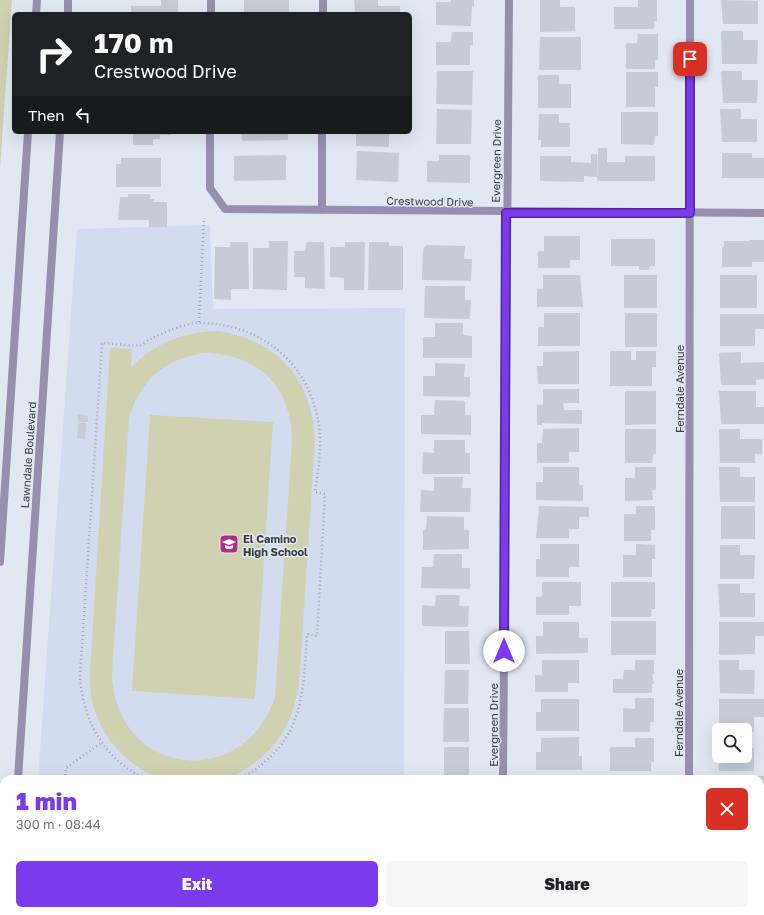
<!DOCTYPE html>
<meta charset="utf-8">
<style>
body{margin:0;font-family:"Golos Text",sans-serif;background:#f6f6f6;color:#202124;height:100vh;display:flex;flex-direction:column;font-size:15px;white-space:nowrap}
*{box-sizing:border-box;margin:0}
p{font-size:13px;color:#757577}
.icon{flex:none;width:22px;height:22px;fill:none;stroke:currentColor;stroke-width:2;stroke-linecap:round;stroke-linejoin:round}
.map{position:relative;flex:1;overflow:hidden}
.drawer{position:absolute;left:0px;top:775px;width:764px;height:140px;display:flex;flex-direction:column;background:#fff;border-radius:12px 12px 0 0;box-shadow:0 4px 16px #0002}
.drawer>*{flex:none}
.top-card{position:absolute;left:12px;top:12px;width:400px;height:122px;border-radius:6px;box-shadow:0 4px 16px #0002;background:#202124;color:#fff;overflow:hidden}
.tools{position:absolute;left:712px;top:723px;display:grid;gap:8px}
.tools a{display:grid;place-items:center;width:40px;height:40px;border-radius:6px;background:#fff;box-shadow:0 4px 16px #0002;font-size:20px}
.pin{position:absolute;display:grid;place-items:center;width:34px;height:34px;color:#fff;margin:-17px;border-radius:8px;box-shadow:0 2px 6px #0006}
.me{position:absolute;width:44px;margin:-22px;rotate:0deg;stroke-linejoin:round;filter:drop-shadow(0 0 3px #0008)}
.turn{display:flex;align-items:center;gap:14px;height:84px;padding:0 16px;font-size:18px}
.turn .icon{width:52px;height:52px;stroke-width:2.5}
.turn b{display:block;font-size:28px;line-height:34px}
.then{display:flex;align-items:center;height:38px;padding:0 16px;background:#0003;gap:8px;font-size:15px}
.round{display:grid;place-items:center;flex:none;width:42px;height:42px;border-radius:6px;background:#f6f6f6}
.head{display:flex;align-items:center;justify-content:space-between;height:68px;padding:0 16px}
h1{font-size:24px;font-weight:800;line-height:30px;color:#7c3aed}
.primary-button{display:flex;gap:8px;margin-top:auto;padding:8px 16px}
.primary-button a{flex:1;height:46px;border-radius:6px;background:#7c3aed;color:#fff;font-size:16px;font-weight:800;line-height:46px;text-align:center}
.primary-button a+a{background:#f6f6f6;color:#202124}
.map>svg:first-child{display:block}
</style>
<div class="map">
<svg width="764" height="915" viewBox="0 0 764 915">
<rect width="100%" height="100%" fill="#e2e8f2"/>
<path fill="#d3dcee" d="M 210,225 L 213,309 L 405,308 L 404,779 L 38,779 L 77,229 Z
M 28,911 L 403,911 L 403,915 L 28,915 Z"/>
<path fill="#cfd1b1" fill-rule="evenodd" d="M 0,0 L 12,0 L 0,168 Z
M 217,331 C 279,340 313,380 315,442 L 299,684 C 294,720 278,749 247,768 C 240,773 230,778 221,779 C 213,780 203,779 194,779 C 185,779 175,780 167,779 C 133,773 103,740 94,708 C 90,696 90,684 90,672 L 110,348 L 132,349 L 131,367 C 156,343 182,332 217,331 ZM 203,353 C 257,353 292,386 292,441 L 275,697 C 242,794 114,775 112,673 L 129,418 C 141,380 163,360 203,353 Z
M 150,415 L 273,422 L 255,699 L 132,691 Z"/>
<path fill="#c6cbd6" d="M 161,0 L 178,0 L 178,14 L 131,14 L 131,6 L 161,6 Z
M 244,0 L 289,0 L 289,14 L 244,14 Z
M 354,0 L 378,0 L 378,6 L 400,6 L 400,14 L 355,14 Z
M 451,0 L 474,0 L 474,6 L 472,6 L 471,26 L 436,25 L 436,2 L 451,2 Z
M 540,0 L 560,0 L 560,7 L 575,7 L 575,31 L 540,32 Z
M 638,0 L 657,0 L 657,21 L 654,21 L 654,29 L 614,29 L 614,7 L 638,7 Z
M 721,0 L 758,1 L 758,24 L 723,24 Z
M 721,31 L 743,31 L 743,40 L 758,40 L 757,64 L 722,64 Z
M 452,32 L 473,32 L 473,45 L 470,45 L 470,65 L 436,65 L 436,42 L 451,42 Z
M 638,34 L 658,34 L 658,60 L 655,60 L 655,69 L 626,69 L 626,43 L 637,43 Z
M 540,37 L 581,37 L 581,70 L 539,70 Z
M 437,71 L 473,71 L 472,105 L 436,104 Z
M 721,71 L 742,71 L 742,80 L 758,80 L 757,103 L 723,103 Z
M 626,72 L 658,72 L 658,87 L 655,87 L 655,107 L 626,107 Z
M 538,75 L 559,75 L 559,84 L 571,84 L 571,108 L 538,108 Z
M 437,109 L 472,110 L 471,144 L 436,144 Z
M 720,109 L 741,109 L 741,119 L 757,119 L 757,142 L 722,142 Z
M 621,112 L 658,112 L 658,136 L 655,136 L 654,145 L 621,144 Z
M 539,114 L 559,114 L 559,123 L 570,123 L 570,147 L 541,147 L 541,140 L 538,140 Z
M 133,132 L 171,132 L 171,135 L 160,135 L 160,139 L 153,139 L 153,145 L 133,145 Z
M 242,132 L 288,132 L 288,140 L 242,141 Z
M 356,132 L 389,132 L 389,147 L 356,146 Z
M 598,148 L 607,148 L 607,162 L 625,162 L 625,156 L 655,156 L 655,181 L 597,181 Z
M 357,151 L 399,153 L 398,182 L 356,180 Z
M 722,153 L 752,153 L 752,158 L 764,158 L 764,178 L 722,178 Z
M 591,154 L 597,154 L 597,177 L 584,176 L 584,182 L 540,181 L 540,156 L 571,156 L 571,162 L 591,163 Z
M 286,155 L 286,180 L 234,181 L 234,156 Z
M 439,155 L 470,155 L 470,183 L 427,182 L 427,161 L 439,161 Z
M 121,158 L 161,158 L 161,187 L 116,187 L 116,164 L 121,164 Z
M 128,194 L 150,194 L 150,199 L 154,199 L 154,202 L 167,202 L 167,227 L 149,227 L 149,220 L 118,220 L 120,197 L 128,197 Z
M 544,236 L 580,236 L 580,260 L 570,260 L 570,268 L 538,268 L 538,251 L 544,251 Z
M 611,239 L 655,239 L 655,266 L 650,266 L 649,270 L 639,270 L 639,266 L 611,266 Z
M 750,240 L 764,240 L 764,262 L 752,262 L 752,267 L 722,267 L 722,247 L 724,247 L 724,241 L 750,241 Z
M 269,241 L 288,241 L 287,290 L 253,289 L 253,248 L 269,248 Z
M 230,242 L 248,242 L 249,289 L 231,289 L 231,300 L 214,299 L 215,247 L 230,247 Z
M 307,242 L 324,242 L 325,289 L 305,288 L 305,277 L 294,277 L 294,251 L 305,251 Z
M 345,242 L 365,242 L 364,290 L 344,290 L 344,278 L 330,277 L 330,247 L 345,247 Z
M 369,242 L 389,242 L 389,246 L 403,246 L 403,290 L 368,290 Z
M 427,245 L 465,246 L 464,259 L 472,259 L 471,281 L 422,280 L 423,249 Z
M 543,275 L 580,275 L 583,307 L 537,307 L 537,289 L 543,289 Z
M 624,275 L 657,275 L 657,308 L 624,308 Z
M 720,275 L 757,275 L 757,308 L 720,308 Z
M 425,286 L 465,286 L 465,300 L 471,300 L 470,319 L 424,318 Z
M 544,313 L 580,313 L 580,346 L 538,346 L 538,327 L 544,327 Z
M 625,313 L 657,313 L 657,347 L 625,347 Z
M 720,314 L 764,314 L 764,329 L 755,329 L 755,346 L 720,346 Z
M 435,323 L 463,323 L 463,335 L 472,336 L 472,358 L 423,358 L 423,337 L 435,337 Z
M 579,351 L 579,384 L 538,384 L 537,366 L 543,366 L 543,352 Z
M 610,351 L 631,351 L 631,360 L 636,360 L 636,351 L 656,351 L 656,367 L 652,367 L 652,386 L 610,386 Z
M 741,352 L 741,363 L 764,362 L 764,379 L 756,380 L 756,385 L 721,385 L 719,353 Z
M 435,363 L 465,364 L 464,377 L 470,377 L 470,397 L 423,396 L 423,376 L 435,376 Z
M 543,389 L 579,389 L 579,403 L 563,403 L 564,410 L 582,410 L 582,424 L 542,423 L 542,425 L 537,425 L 537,405 L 543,405 Z
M 625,391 L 656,391 L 656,424 L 625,425 Z
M 719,391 L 756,391 L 756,407 L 764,407 L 764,424 L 721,424 Z
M 435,400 L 465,401 L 465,415 L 471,415 L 471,435 L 421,434 L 421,415 L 434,415 Z
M 78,415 L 88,416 L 88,422 L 78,422 Z
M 78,423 L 86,423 L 85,439 L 77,438 Z
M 579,428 L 579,452 L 569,452 L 569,463 L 537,463 L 537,443 L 542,443 L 543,429 Z
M 625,429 L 656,429 L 656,454 L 653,454 L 652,463 L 625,463 Z
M 719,429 L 740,429 L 740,439 L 762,439 L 762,454 L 755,454 L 755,463 L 720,463 Z
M 434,440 L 465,440 L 465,453 L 470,453 L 470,474 L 422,474 L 423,452 L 434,453 Z
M 543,467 L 579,467 L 579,485 L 583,485 L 583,501 L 536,500 L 536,482 L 543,482 Z
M 635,467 L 656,467 L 656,490 L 652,490 L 653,500 L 625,501 L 625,478 L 635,478 Z
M 719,467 L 740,467 L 740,477 L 755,477 L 755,502 L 720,502 Z
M 434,477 L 463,477 L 462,488 L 471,488 L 470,512 L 420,512 L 421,490 L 434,491 Z
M 539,506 L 589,507 L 589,517 L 579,517 L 579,529 L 569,529 L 569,538 L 536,538 Z
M 636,506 L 655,506 L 655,530 L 651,530 L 651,541 L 624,541 L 624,514 L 636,514 Z
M 721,506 L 755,506 L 755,539 L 721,539 Z
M 427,516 L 464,517 L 464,530 L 469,530 L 469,549 L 423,550 L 423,530 L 426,530 Z
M 540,544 L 579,544 L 579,567 L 569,567 L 569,577 L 536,577 L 536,559 L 540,559 Z
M 636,544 L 655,545 L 655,559 L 652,559 L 652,577 L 623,577 L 623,555 L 636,555 Z
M 720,545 L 740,545 L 740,555 L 755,555 L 754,579 L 720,579 Z
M 434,554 L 462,554 L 462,568 L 470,568 L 470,589 L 421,588 L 422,567 L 433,567 Z
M 542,582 L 581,582 L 581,606 L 569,606 L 569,615 L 536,615 L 536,597 L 542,597 Z
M 611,582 L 655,582 L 655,609 L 652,609 L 651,617 L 611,617 Z
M 718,584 L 740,584 L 740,593 L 755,593 L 755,617 L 720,617 Z
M 436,595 L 460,595 L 459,606 L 469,606 L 468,627 L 422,626 L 422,605 L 435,606 Z
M 611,621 L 656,621 L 656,655 L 611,655 Z
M 543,622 L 579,622 L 579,638 L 588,638 L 588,653 L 536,654 L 536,636 L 543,636 Z
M 719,622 L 764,622 L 764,636 L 755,636 L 755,654 L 719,655 Z
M 445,631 L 469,631 L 470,664 L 445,664 Z
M 542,660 L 579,660 L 579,683 L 568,683 L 568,692 L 535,692 L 535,675 L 542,675 Z
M 635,660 L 654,660 L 654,674 L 652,674 L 654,684 L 652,684 L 652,693 L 613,693 L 613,679 L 623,679 L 624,670 L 635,670 Z
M 719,660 L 739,660 L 739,670 L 755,670 L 754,694 L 720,693 Z
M 445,670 L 469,670 L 468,704 L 444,704 Z
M 635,698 L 654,698 L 654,722 L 650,722 L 650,732 L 623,732 L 623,708 L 635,709 Z
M 541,699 L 579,699 L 579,731 L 536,731 L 536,712 L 541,712 Z
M 719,699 L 764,699 L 764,717 L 754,717 L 754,732 L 745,732 L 745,730 L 719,730 Z
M 444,708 L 469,708 L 469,742 L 443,742 Z
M 579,737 L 579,756 L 582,756 L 582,770 L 536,770 L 536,752 L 541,752 L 541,738 Z
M 635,738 L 654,738 L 654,762 L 651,762 L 651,771 L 610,771 L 610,747 L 635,747 Z
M 444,747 L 469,747 L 469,779 L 444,779 Z
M 745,748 L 754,748 L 754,771 L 719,771 L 718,756 L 745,756 Z
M 542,775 L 578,775 L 578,779 L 542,779 Z
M 634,776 L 654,776 L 655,779 L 634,779 Z
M 719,776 L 764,776 L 764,801 L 760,801 L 760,779 L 719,779 Z
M 760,853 L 764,853 L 764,868 L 760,869 Z
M 760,893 L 764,893 L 764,915 L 718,915 L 718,911 L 760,911 Z
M 432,911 L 463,911 L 463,915 L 432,915 Z
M 540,911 L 577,911 L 577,915 L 540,915 Z
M 606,911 L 654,911 L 654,915 L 606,915 Z"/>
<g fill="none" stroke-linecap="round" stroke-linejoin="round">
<path stroke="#9fa3ab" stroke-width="2.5" stroke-dasharray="1 3" stroke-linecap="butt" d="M 199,322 L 204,218
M 65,779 L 66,768 L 101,743
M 145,779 C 104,759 83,721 80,676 L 102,343 C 111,343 134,347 141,345 C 144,344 148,340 151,339 C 162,333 188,322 200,323 C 263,324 310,364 319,426 C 322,447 318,472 315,492 L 325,494 L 317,636 L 307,634 C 303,700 303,743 240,779
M 52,915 L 53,911"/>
<path stroke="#988eb0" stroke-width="8" d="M 211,14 L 211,0
M 323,14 L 323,0
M 210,132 L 210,188 L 225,209 L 764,213
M 322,210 L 322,132
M 689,779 L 690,0
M 689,915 L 689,911"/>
<path stroke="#988eb0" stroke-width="8" d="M 36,14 L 37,0
M 68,14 L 68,0
M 0,562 L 28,132
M 18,779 L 60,132
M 503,779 L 509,0
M 9,915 L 9,911
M 503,915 L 503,911"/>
</g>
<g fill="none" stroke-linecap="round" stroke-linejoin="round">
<defs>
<path id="route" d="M 504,651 L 506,213 L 690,213 L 690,59"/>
</defs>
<use href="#route" stroke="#51269a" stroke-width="10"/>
<use href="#route" stroke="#7c3aed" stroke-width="7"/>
</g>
<defs>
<symbol id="school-square" viewBox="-11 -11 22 22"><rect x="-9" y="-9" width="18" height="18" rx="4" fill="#a93084" stroke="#e2e8f2"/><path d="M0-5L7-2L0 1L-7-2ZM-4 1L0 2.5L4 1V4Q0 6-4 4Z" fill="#fff"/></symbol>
</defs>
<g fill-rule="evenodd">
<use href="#school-square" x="218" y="533" width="22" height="22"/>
</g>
<g text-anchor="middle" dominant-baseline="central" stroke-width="3" stroke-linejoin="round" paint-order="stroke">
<g font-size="11" fill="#3a3c40" stroke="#e2e8f2">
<text transform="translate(496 161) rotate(-89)">Evergreen Drive</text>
<text transform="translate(430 201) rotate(1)">Crestwood Drive</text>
<text transform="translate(679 389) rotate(-90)">Ferndale Avenue</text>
<text transform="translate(28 455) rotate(-86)">Lawndale Boulevard</text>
<text transform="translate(678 713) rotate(-90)">Ferndale Avenue</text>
<text transform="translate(493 725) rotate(-90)">Evergreen Drive</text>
</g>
<g font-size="11" font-weight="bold" fill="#3a3c40" stroke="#e2e8f2" text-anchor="start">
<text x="243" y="538">El Camino<tspan x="243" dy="13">High School</tspan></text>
</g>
</g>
</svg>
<div class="tools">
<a><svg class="icon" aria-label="search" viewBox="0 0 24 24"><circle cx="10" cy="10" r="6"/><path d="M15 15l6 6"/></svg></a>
</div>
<div class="pin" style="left:690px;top:59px;background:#d93025"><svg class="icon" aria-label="arrive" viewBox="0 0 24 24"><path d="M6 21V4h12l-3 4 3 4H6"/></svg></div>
<svg class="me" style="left:504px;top:651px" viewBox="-20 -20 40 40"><circle r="19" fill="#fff"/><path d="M0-13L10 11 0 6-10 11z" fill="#7c3aed"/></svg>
<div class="top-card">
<div class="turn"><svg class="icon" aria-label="right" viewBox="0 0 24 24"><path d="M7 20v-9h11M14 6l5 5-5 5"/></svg><div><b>170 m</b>Crestwood Drive</div></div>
<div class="then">Then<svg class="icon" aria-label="left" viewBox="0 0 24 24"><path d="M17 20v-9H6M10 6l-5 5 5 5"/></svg></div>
</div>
<section class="drawer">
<div class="head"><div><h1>1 min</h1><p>300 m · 08:44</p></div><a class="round" style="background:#d93025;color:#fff"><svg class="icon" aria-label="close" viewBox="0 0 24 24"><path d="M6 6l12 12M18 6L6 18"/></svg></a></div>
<div class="primary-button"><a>Exit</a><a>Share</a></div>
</section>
</div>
